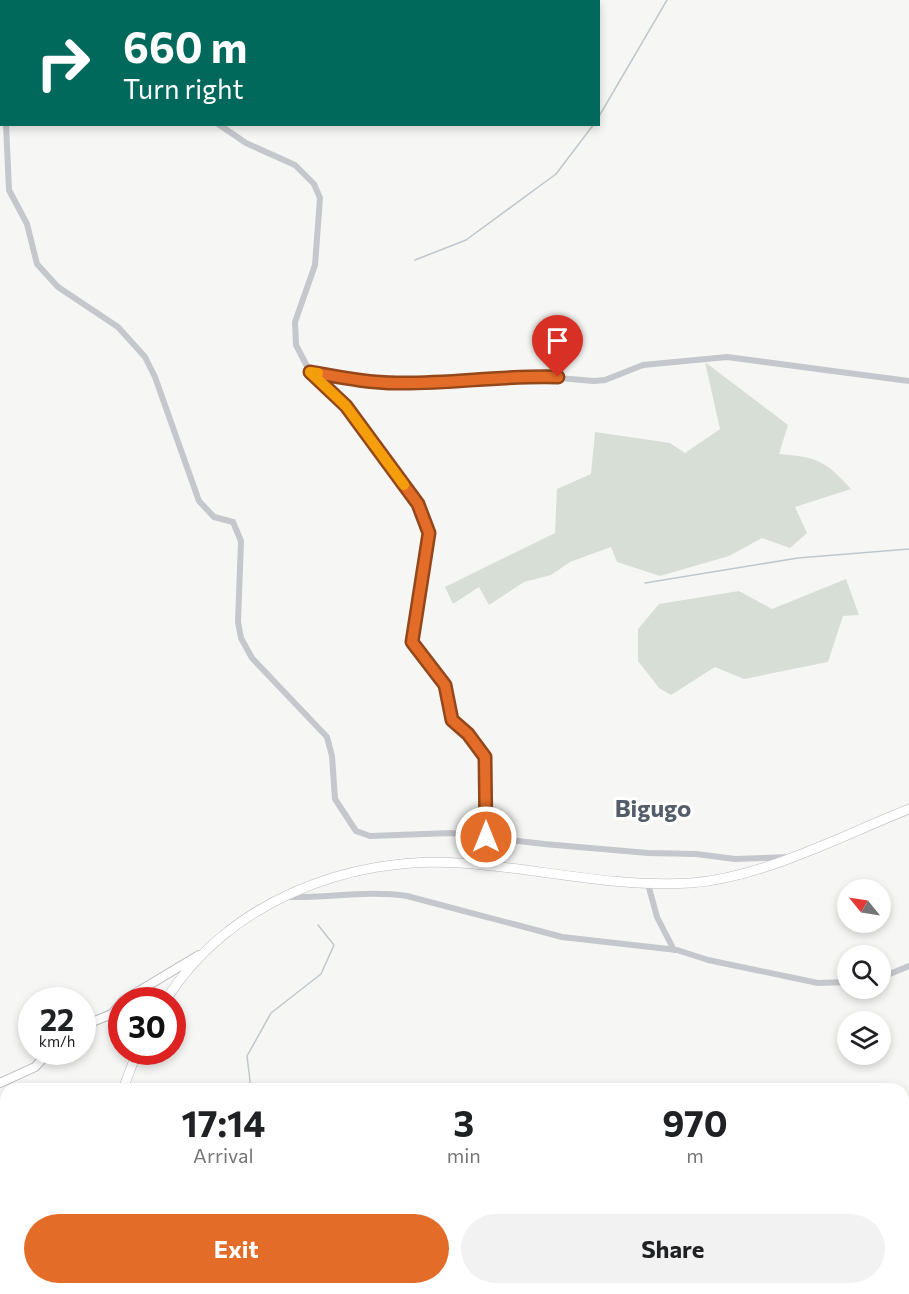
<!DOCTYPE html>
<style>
body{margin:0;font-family:Commissioner,sans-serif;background:#f2f2f2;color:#202124;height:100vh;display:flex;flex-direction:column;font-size:22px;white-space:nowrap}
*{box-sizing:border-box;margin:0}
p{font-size:20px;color:#757577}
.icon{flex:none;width:33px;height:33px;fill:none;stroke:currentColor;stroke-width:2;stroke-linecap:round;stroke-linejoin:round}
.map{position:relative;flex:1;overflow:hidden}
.details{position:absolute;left:0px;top:1083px;width:909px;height:212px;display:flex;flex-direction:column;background:#fff;border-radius:18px 18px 0 0;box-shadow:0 3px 9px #0003}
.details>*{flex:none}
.hud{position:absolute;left:0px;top:0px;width:600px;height:126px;box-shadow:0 3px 9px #0003;background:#00695c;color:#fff;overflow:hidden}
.needle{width:39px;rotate:300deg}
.controls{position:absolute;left:837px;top:879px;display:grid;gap:12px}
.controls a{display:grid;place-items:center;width:54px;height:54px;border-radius:50%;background:#fff;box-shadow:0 3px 9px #0003;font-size:30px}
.speed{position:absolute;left:18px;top:987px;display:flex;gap:12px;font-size:30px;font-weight:700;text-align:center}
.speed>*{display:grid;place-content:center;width:78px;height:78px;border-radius:50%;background:#fff;box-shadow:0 3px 9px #0003;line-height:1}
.speed small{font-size:15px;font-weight:400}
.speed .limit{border:9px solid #d22;background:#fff;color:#111}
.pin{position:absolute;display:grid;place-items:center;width:51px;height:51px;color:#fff;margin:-62px -26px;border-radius:50% 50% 50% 0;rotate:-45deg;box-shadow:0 0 6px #0007}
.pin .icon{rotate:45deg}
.me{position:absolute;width:66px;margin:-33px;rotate:0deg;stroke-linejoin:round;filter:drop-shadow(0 0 4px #0008)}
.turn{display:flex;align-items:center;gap:21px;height:126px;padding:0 24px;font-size:27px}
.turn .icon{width:78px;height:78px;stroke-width:2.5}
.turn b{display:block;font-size:42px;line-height:51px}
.eta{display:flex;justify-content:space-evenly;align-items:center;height:102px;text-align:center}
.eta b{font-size:36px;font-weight:700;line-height:42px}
.button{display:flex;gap:12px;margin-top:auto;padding:12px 24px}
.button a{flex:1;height:69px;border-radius:36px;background:#e36d28;color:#fff;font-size:24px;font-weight:700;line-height:69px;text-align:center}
.button a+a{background:#f2f2f2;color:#202124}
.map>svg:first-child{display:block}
</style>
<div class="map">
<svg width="909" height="1294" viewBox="0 0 909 1294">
<rect width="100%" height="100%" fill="#f6f7f4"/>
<path fill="#d7ded5" d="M 705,362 L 788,425 L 779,454 C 817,457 826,461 851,489 L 795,507 L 807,533 L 790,548 L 762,538 L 729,556 L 660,576 L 617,562 L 611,547 L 570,562 L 551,575 L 524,582 L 489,605 L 479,587 L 453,604 L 445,587 L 555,533 L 557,489 L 591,474 L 595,432 L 670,443 L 685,453 L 720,429 Z
M 846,579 L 859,615 L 843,616 L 828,662 L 744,679 L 715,667 L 671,695 L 659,688 L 638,661 L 638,629 L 659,604 L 739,591 L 772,609 Z"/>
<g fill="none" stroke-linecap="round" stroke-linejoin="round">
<path stroke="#bfc7cd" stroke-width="1.5" d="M 598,118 L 667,0
M 415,260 L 466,240 L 556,174 L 594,124
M 645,583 L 798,558 L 909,549
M 251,1089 L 247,1056 L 271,1013 L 321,974 L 334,945 L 318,925
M 310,1288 L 311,1294"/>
<defs>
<path id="secondary" d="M 124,1000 L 199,955
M 82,1026 L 112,1014 L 122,1002
M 0,1083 L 35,1067 L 49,1052"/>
<path id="primary" d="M 166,1000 C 226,903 349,855 460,863 C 537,868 613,888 691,883 C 764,877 841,836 909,809
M 123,1089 L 137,1052
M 75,1294 L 76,1288"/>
</defs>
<use href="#secondary" stroke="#b6bac0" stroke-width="10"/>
<use href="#primary" stroke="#b7babf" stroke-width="10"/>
<path stroke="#c4c7cb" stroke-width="6" d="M 70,0 L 71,2
M 39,2 L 42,0
M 0,34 L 2,33
M 0,83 L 2,88
M 6,124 L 9,190 L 27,224 L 37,264 L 58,287 L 118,327 L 145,357 L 155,377 L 199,501 L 214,517 L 233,522 L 241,541 L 238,622 L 241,638 L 252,658 L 327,737 L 332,756 L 335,799 L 356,831 L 370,836 L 451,833 L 544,844 L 648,853 L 696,854 L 735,859 L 789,857
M 218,124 L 246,143 L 295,165 L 314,184 L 320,198 L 315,265 L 295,322 L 296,345 L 310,372 L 346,406 L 418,504 L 429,533 L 412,642 L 445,685 L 452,720 L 468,733 L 485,757 L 486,837
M 310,372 L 379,383 L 458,382 L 535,376 L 594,381 L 605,380 L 643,365 L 727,357 L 909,381
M 648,884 L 657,917 L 674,950
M 289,897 C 328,898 368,890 407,896 L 562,937 L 677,950 L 708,960 L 818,983 L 848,982
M 880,978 L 909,966
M 903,1212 L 909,1210
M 363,1288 L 378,1294
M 280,1294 L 284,1288
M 527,1294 L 542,1288"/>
<use href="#secondary" stroke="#fff" stroke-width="8"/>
<use href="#primary" stroke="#fff" stroke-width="9"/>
</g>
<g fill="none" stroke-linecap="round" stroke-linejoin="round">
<defs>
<path id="route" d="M 486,837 L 485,757 L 468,734 L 452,720 L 445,685 L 412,642 L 429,533 L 418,504 L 346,406 L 310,372 C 339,377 368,383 397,383 C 451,384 504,375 558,377"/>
</defs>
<use href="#route" stroke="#94471a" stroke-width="15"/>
<use href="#route" stroke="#e36d28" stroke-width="10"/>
<path stroke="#f59e0b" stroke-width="10" d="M 318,373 L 310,372 L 346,406 L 404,485"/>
</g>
<g text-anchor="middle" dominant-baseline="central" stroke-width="6" stroke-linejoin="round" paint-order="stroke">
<g font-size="24" font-weight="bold" fill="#545d6a" stroke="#fff">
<text x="653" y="807">Bigugo</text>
</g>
</g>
</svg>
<div class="controls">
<a><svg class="needle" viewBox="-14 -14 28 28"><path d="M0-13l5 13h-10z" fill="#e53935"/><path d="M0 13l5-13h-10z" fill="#757577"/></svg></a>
<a><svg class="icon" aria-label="search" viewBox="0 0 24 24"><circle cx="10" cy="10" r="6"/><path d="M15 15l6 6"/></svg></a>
<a><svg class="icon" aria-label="layers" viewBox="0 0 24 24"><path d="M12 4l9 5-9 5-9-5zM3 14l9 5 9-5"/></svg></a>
</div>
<div class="speed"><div>22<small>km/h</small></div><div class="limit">30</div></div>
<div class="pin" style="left:558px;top:377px;background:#d93025"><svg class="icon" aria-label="arrive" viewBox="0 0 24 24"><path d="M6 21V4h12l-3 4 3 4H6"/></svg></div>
<svg class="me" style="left:486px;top:837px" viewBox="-20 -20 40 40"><circle r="17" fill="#e36d28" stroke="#fff" stroke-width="3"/><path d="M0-11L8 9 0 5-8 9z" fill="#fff"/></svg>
<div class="hud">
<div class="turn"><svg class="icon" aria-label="right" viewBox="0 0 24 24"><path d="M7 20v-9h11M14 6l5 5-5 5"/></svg><div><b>660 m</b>Turn right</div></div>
</div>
<section class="details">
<div class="eta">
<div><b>17:14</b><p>Arrival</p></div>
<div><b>3</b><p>min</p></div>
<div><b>970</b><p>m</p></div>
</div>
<div class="button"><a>Exit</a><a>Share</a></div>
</section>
</div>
